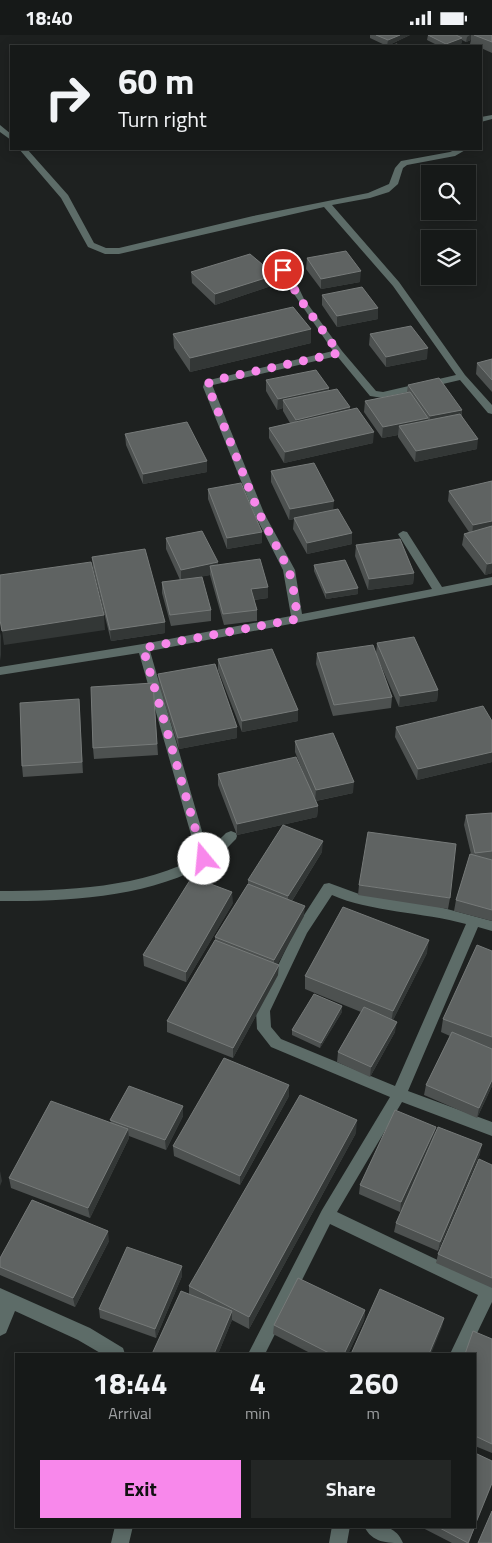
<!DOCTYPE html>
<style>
body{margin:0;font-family:"Titillium Web",sans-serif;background:#232625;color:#f1f3f6;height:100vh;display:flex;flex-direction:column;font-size:19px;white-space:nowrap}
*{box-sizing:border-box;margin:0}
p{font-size:16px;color:#9ea0a2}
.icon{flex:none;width:28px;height:28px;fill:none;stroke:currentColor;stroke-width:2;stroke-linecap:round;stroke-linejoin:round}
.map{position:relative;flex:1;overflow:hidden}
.panel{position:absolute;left:15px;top:1318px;width:461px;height:175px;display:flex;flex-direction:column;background:#161918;border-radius:0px;box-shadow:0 2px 12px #0003,0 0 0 1px #353837}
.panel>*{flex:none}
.hud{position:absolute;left:10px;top:10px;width:472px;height:105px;border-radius:0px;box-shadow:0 2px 12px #0003,0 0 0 1px #353837;background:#161918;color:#f1f3f6;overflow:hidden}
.tools{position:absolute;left:421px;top:130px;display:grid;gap:10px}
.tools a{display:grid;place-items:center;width:55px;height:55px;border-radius:0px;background:#161918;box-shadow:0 2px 12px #0003,0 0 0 1px #353837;font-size:25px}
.pin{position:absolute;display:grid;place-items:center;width:42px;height:42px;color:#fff;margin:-21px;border:2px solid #fff;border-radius:50%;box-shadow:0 1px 5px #0007}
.me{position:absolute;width:55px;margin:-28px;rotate:343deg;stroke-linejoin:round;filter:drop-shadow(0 0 4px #0008)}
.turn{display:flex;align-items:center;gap:18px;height:105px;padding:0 25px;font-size:22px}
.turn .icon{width:65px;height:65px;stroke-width:2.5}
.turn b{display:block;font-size:35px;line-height:42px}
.eta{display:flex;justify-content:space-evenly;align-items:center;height:85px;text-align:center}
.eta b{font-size:30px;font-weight:700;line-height:35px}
.action{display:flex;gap:10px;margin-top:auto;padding:10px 25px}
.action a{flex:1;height:58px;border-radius:0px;background:#f888eb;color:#111;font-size:20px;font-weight:700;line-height:58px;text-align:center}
.action a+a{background:#232625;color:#f1f3f6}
.status{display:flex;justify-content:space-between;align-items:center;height:35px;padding:0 25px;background:#161918;direction:ltr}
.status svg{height:14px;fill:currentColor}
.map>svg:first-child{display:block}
</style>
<div class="status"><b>18:40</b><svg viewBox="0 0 49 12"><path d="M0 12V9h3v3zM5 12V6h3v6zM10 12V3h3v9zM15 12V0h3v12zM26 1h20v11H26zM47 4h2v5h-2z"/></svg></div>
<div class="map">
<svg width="492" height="1508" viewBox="0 0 492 1508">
<rect width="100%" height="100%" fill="#1e2120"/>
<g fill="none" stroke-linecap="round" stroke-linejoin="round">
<path fill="#5d6c68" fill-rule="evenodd" d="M 231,796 L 236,798 L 237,801 L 236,804 C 228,812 219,822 210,827 C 152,862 66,867 0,866 L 0,856 C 63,856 146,853 201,820 C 210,814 219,805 226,798 Z"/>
<path fill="#5d6c68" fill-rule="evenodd" d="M 492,80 L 492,84 L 481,87 L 481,82 Z
M 0,90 L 11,99 L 11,105 L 0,97 Z
M 19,114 L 27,114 L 68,160 L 94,208 L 106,213 L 119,213 L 253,181 L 368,158 L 389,149 L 395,133 L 401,126 L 450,117 L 457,114 L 467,114 L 455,121 L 407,130 L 403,133 L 398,149 L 389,157 L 370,163 L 332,170 L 399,247 L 465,340 L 492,370 L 492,379 L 488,378 L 460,345 L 383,363 L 370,361 L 337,321 L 213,350 L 213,352 L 264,478 L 295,535 L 302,579 L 432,554 L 398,499 L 403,496 L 407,497 L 442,552 L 492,542 L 492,550 L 150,616 L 210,824 L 209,828 L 199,828 L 198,824 L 139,618 L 0,640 L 0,632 L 143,609 L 291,581 L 283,535 L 254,478 L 203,352 L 205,346 L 333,316 C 312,286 292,255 271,226 L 272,224 L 278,224 L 294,243 L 304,264 L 342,316 L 376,356 L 383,357 L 456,340 L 393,251 L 324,172 L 119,219 L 105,219 L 88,212 L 61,163 Z
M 329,848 L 359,859 L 432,870 L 492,886 L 492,896 L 478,892 L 408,1056 L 492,1087 L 492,1101 L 402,1067 L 337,1177 L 492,1251 L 492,1267 L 467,1319 L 450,1319 L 478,1260 L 330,1189 L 265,1319 L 248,1319 L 322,1175 L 390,1062 L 271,1012 L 257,994 L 256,976 L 297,891 L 324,849 ZM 332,860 C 370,877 423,877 466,889 L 395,1051 L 281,1004 L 271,992 L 270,976 L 307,898 Z
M 0,1253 L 90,1293 L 123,1313 L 125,1319 L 102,1319 L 78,1305 L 15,1276 L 6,1298 L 0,1301 Z
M 115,1491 L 133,1491 L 129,1508 L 111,1508 Z
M 332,1491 L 350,1491 L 347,1508 L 329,1508 Z
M 364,1491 C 381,1491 396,1490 403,1508 C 387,1508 372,1508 364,1491 Z"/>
</g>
<path fill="#4d5150" d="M 370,0 L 410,0 L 387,11 L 370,3 Z
M 428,0 L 492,0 L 492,18 L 481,13 L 481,11 L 477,11 L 470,9 L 471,5 L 466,7 L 462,5 L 462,8 L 454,11 L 439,11 L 427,5 Z
M 307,223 L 360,247 L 321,254 L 306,234 Z
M 191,237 L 274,250 L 215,270 L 192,248 Z
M 322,260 L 378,273 L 378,284 L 337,292 L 322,270 Z
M 173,299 L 311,308 L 190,337 L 174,313 Z
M 370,299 L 427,324 L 386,332 L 369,310 Z
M 492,324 L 492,357 L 476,339 L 477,328 Z
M 266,345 L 329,353 L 329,355 L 350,372 L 350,374 L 373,408 L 284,428 L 269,403 L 269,393 L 290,388 L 283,376 L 283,373 L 277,375 L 266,356 Z
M 408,350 L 462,375 L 462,381 L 477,414 L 415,427 L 398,402 L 398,400 L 382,403 L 364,377 L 365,366 L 407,357 Z
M 125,399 L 207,426 L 207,437 L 143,449 L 126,410 Z
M 271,436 L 333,475 L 352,509 L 307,519 L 293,494 L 294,484 L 289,485 L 271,447 Z
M 492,446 L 492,538 L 485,540 L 462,510 L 464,499 L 469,497 L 448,466 L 449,456 Z
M 208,454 L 262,497 L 262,508 L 227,514 L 208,464 Z
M 166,503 L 218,530 L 268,552 L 268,563 L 254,565 L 257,575 L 257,586 L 224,590 L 210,540 L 198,542 L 211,575 L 211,586 L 171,591 L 162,558 L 162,547 L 180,545 L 166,514 Z
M 356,510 L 414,538 L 413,549 L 368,555 L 355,521 Z
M 92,522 L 165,587 L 165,598 L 111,606 L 93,533 Z
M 314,530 L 358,553 L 358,559 L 326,564 L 314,536 Z
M 377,608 L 438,655 L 437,666 L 399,672 L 378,624 L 392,662 L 391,673 L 333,681 L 316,629 L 317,618 L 376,619 Z
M 218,624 L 298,686 L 242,697 L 218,635 Z
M 158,639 L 237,703 L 179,714 L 159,650 Z
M 153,648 L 158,720 L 94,724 L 93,713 Z
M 79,664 L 83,738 L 23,742 L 22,731 Z
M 492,686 L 492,727 L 417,745 L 395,702 L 396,692 Z
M 295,706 L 353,758 L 316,766 L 318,771 L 317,782 L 237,800 L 218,750 L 218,739 L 307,747 L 295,717 Z
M 492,778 L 492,886 L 454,876 L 456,865 L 471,819 L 464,790 L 466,780 Z
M 322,817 L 292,866 L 304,881 L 277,929 L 278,940 L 233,1023 L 167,997 L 167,986 L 215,906 L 215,902 L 248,849 L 248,845 Z
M 359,850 L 450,863 L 448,874 L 358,860 Z
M 233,868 L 186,947 L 144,931 L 143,920 Z
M 492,916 L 492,1051 L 477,1083 L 424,1060 L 426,1050 L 450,1001 L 441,997 L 443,984 Z
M 427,918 L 393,985 L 395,997 L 370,1042 L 337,1027 L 338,1017 L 361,977 L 305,954 L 305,941 Z
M 342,977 L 320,1013 L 292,1000 L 292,995 Z
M 289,1061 L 240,1150 L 174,1121 L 173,1111 Z
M 183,1071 L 183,1081 L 166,1115 L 129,1101 L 129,1103 L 90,1183 L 11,1153 L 9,1143 L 111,1087 L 110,1085 Z
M 436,1092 L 434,1100 L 480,1119 L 438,1216 L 394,1197 L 396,1188 L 416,1142 L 400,1177 L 359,1159 L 360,1150 Z
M 356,1098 L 249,1294 L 232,1285 L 218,1319 L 152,1319 L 189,1259 L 189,1251 Z
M 492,1130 L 492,1253 L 436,1228 L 438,1219 Z
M 109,1206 L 75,1272 L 0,1240 L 0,1223 Z
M 182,1241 L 156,1303 L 100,1283 L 99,1274 Z
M 365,1275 L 364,1285 L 348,1319 L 312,1319 L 273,1299 L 274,1290 Z
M 492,1304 L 492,1418 L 475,1411 L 475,1319 Z
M 419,1491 L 475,1491 L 469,1508 L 452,1508 Z"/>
<path fill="#333736" d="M 400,0 L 410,0 L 387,11 L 388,5 Z
M 470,0 L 471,0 L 471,5 L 466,7 L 467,2 Z
M 462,3 L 462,8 L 454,11 L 446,11 L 446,9 Z
M 361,236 L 360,247 L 321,254 L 321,244 Z
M 275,240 L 274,250 L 215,270 L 215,259 Z
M 378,273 L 378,284 L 337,292 L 337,281 Z
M 311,294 L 311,308 L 190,337 L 190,323 Z
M 428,313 L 427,324 L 386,332 L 386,322 Z
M 329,353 L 328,364 L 283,365 L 283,373 L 277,375 L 278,364 Z
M 350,372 L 350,383 L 296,395 L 296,385 Z
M 462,375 L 461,386 L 429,392 L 430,381 Z
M 428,383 L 427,394 L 399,391 L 398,400 L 382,403 L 383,392 Z
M 374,397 L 373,408 L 284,428 L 285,417 Z
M 478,404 L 477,414 L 415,427 L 416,416 Z
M 207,426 L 207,437 L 143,449 L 143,439 Z
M 334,466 L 333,477 L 289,485 L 290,474 Z
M 492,486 L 492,497 L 472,501 L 473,490 Z
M 262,497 L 262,508 L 227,514 L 227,503 Z
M 352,498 L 352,509 L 307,519 L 307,508 Z
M 218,527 L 218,538 L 210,531 L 210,540 L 181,546 L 181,535 Z
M 492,528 L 492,538 L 485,540 L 487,529 Z
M 414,538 L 413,549 L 368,555 L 369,544 Z
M 268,552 L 268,563 L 251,565 L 251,554 Z
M 358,553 L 358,559 L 326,564 L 326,558 Z
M 104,580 L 105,595 L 4,610 L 2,596 Z
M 165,587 L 165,598 L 111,606 L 110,595 Z
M 0,597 L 1,601 L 1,626 L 0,620 Z
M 438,655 L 437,666 L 399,672 L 400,661 Z
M 79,664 L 80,675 L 83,738 L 82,727 Z
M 298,675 L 298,686 L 242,697 L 242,686 Z
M 237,692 L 237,703 L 179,714 L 178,703 Z
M 492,717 L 492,727 L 417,745 L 418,734 Z
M 354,747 L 353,758 L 315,766 L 316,755 Z
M 318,771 L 317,782 L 237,800 L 237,789 Z
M 323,806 L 322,817 L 288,872 L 288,861 Z
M 232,857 L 233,868 L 186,947 L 186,937 Z
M 305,871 L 304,881 L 274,936 L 274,925 Z
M 429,905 L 427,918 L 391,989 L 393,976 Z
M 279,930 L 278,940 L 233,1023 L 233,1013 Z
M 342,971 L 342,977 L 320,1013 L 321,1008 Z
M 397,987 L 395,997 L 370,1042 L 371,1032 Z
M 492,1045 L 492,1051 L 477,1083 L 479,1073 Z
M 289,1050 L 289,1061 L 240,1150 L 240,1141 Z
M 183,1071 L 183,1081 L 166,1115 L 165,1105 Z
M 357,1085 L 356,1098 L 249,1294 L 249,1282 Z
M 436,1092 L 434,1102 L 400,1177 L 401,1167 Z
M 128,1094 L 129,1103 L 90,1183 L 88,1173 Z
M 482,1109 L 480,1119 L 438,1216 L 440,1207 Z
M 0,1136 L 2,1146 L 0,1151 Z
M 108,1196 L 109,1206 L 75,1272 L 73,1263 Z
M 182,1231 L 182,1241 L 156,1303 L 155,1294 Z
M 365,1275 L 364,1285 L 348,1319 L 344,1319 Z
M 232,1276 L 232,1285 L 218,1319 L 214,1319 Z
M 444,1283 L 442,1292 L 431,1319 L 429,1319 Z
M 492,1448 L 492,1450 L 468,1508 Z"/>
<path fill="#5f6362" stroke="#767a79" d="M 376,0 L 400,0 L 388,5 Z
M 428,0 L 456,0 L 462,3 L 446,9 Z
M 474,0 L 492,0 L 492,7 Z
M 396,9 L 403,11 L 393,11 Z
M 346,216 L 361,236 L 321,244 L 307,223 Z
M 250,219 L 275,240 L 215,259 L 191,237 Z
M 362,252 L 378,273 L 337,281 L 322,260 Z
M 293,272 L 311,294 L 190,323 L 173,299 Z
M 411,291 L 428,313 L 386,322 L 370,299 Z
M 492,324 L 492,345 L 477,328 Z
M 316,335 L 329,353 L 278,364 L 266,345 Z
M 439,343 L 462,375 L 430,381 L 408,350 Z
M 337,354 L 350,372 L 296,385 L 283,365 Z
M 410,357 L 428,383 L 383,392 L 365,366 Z
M 357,373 L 374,397 L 285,417 L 269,393 Z
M 460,379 L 478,404 L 416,416 L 399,391 Z
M 187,387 L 207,426 L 143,439 L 125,399 Z
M 314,428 L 334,466 L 290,474 L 271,436 Z
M 492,446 L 492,486 L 473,490 L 449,456 Z
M 241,448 L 262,497 L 227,503 L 208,454 Z
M 338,474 L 352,498 L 307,508 L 294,483 Z
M 492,491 L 492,528 L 487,529 L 464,499 Z
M 202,496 L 218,527 L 181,535 L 166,503 Z
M 400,504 L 414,538 L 369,544 L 356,510 Z
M 145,514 L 165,587 L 110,595 L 92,522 Z
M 260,524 L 268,552 L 251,554 L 257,575 L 223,579 L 210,531 Z
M 345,525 L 358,553 L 326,558 L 314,530 Z
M 91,527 L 104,580 L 2,596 L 0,585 L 0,540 Z
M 202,542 L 211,575 L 170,580 L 162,547 Z
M 414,602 L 438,655 L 400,661 L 377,608 Z
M 373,610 L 392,662 L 334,670 L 317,618 Z
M 272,614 L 298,675 L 242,686 L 218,624 Z
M 215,629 L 237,692 L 178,703 L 158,639 Z
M 153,648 L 157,709 L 93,713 L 91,652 Z
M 79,664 L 82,727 L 22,731 L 20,668 Z
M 483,671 L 492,686 L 492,717 L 418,734 L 396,692 Z
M 333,698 L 354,747 L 316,755 L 295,706 Z
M 296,722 L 318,771 L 237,789 L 218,739 Z
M 492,778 L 492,816 L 475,818 L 466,780 Z
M 283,790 L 323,806 L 288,861 L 248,845 Z
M 368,797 L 456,809 L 450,863 L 359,850 Z
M 470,819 L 492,825 L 492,875 L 456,865 Z
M 192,842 L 232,857 L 186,937 L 143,920 Z
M 248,849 L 305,871 L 274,925 L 215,902 Z
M 343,872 L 429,905 L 393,976 L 305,941 Z
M 215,905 L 279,930 L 233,1013 L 167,986 Z
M 477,910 L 492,916 L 492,1002 L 443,984 Z
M 314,959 L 342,971 L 321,1008 L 292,995 Z
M 364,972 L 397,987 L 371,1032 L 338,1017 Z
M 452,997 L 492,1014 L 492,1045 L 479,1073 L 426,1050 Z
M 224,1023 L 289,1050 L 240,1141 L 173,1111 Z
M 129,1051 L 183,1071 L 165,1105 L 110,1085 Z
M 300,1060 L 357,1085 L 249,1282 L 189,1251 Z
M 51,1066 L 128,1094 L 88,1173 L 9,1143 Z
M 395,1075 L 436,1092 L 401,1167 L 360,1150 Z
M 438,1092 L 482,1109 L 440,1207 L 396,1188 Z
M 479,1124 L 492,1130 L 492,1243 L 438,1219 Z
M 32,1165 L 108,1196 L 73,1263 L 0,1232 L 0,1223 Z
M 127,1212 L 182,1231 L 155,1294 L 99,1274 Z
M 298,1243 L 365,1275 L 344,1319 L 331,1319 L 274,1290 Z
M 380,1254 L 444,1283 L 429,1319 L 351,1319 Z
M 181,1256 L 232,1276 L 214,1319 L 152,1319 Z
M 473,1296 L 492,1304 L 492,1409 L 475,1401 L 475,1319 L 465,1319 Z
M 475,1418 L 492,1426 L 492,1448 L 475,1490 Z
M 492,1476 L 492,1508 L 478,1508 Z
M 436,1491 L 475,1491 L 468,1508 Z"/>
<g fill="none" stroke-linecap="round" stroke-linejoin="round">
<path stroke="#f888eb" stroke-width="9" stroke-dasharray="0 16.2" d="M 204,824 L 143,613 L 297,584 L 295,562 L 289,535 L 259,478 L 207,349 L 215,345 L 339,318 L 300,264 L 283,235"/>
</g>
</svg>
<div class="tools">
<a><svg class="icon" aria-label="search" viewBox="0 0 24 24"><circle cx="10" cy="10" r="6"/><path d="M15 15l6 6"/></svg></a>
<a><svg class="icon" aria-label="layers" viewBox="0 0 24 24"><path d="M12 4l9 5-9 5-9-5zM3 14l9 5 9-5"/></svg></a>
</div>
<div class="pin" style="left:283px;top:235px;background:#d93025"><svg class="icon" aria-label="arrive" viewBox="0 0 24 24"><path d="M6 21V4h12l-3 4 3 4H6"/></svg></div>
<svg class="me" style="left:204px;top:824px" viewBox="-20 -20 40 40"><circle r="19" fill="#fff"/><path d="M0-13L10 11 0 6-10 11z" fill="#f888eb"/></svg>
<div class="hud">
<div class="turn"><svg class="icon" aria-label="right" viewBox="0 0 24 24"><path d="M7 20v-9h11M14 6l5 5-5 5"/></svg><div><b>60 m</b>Turn right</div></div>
</div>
<section class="panel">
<div class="eta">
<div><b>18:44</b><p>Arrival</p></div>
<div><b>4</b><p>min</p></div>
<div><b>260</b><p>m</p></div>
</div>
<div class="action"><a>Exit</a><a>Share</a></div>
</section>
</div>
